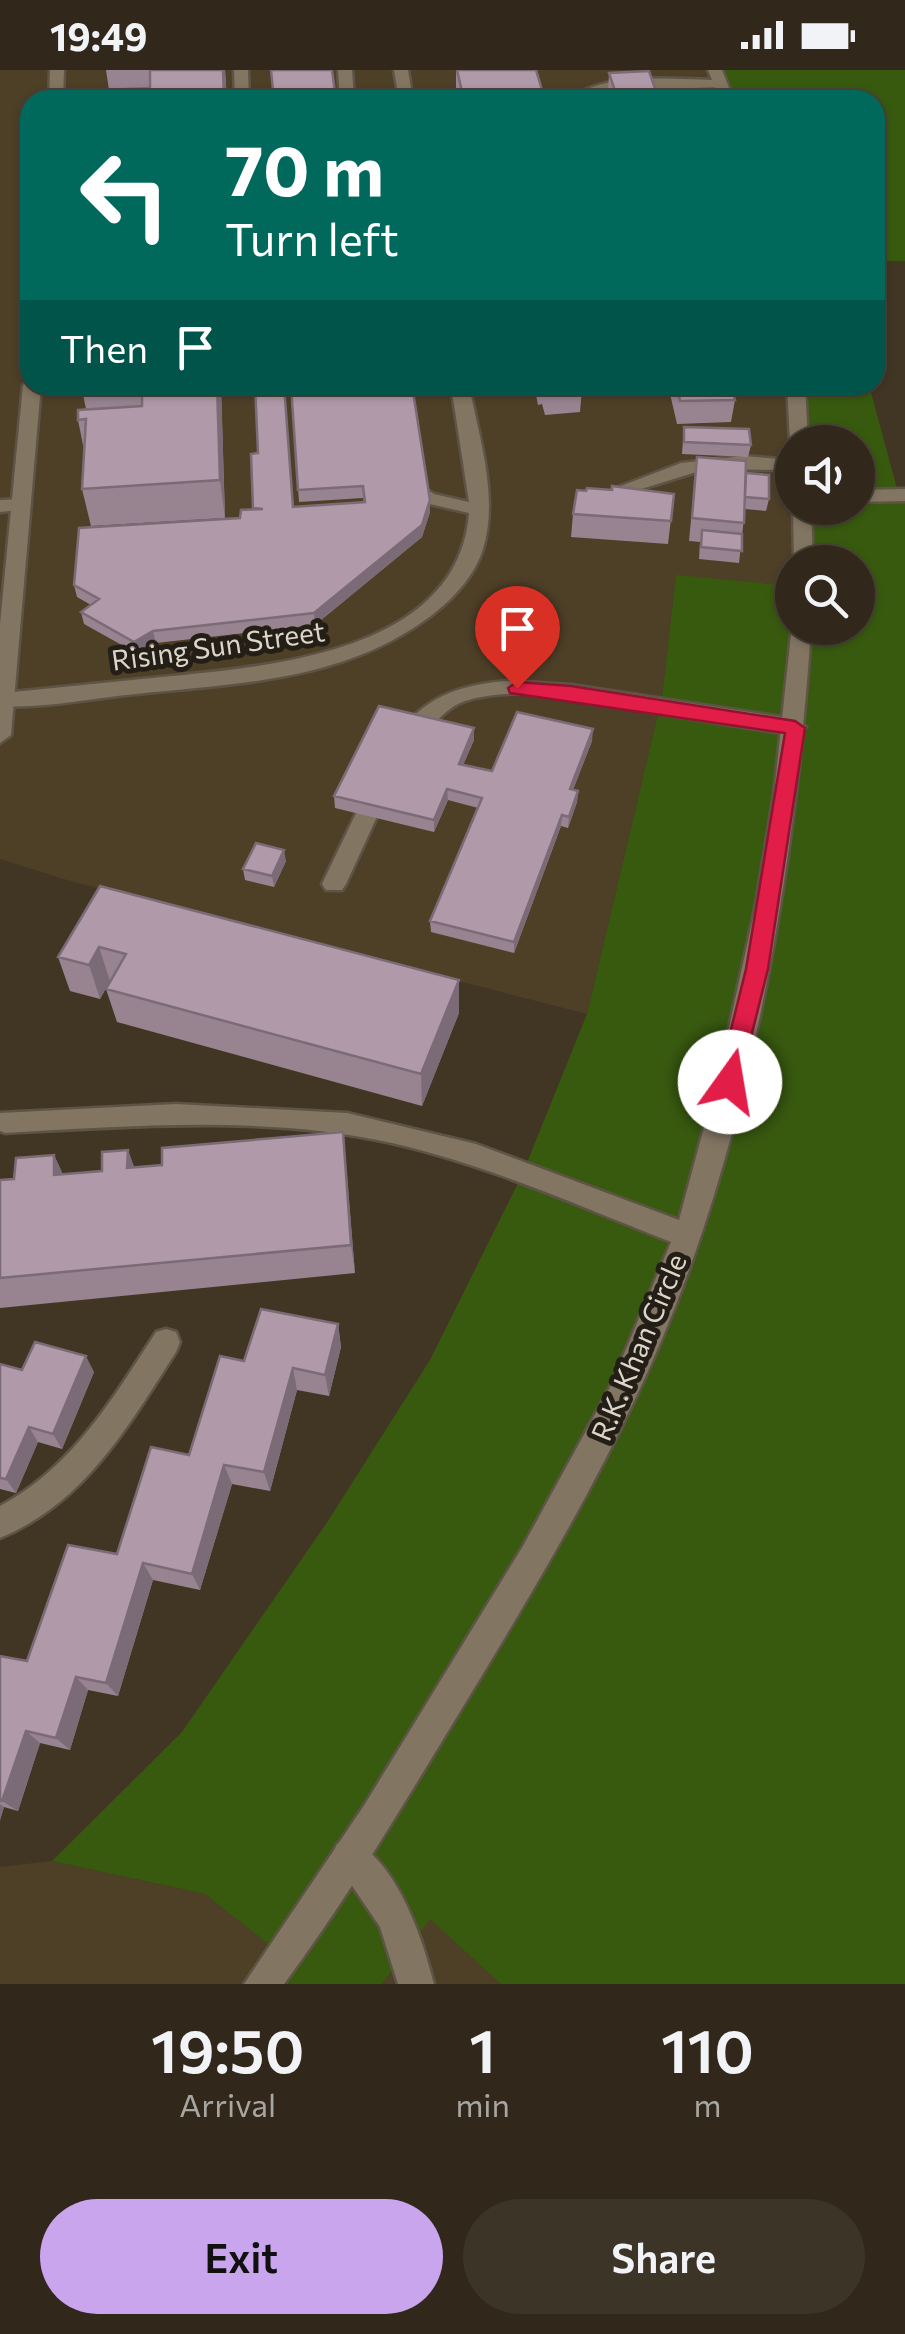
<!DOCTYPE html>
<style>
body{margin:0;font-family:Commissioner,sans-serif;background:#3d3428;color:#f1f3f6;height:100vh;display:flex;flex-direction:column;font-size:38px;white-space:nowrap}
*{box-sizing:border-box;margin:0}
p{font-size:32px;color:#a8a6a3}
.icon{flex:none;width:55px;height:55px;fill:none;stroke:currentColor;stroke-width:2;stroke-linecap:round;stroke-linejoin:round}
.map{position:relative;height:1914px;overflow:hidden}
.side{display:flex;flex-direction:column;background:#31281b;flex:1}
.side>*{flex:none}
.top-card{position:absolute;left:20px;top:20px;width:865px;height:305px;border-radius:30px;box-shadow:0 2px 8px #0004,0 0 0 2px #4c443a;background:#00695c;color:#fff;overflow:hidden}
.fabs{position:absolute;left:775px;top:355px;display:grid;gap:20px}
.fabs a{display:grid;place-items:center;width:100px;height:100px;border-radius:50%;background:#31281b;box-shadow:0 2px 8px #0004,0 0 0 2px #4c443a;font-size:50px}
.pin{position:absolute;display:grid;place-items:center;width:85px;height:85px;color:#fff;margin:-102px -42px;border-radius:50% 50% 50% 0;rotate:-45deg;box-shadow:0 0 10px #0007}
.pin .icon{rotate:45deg}
.me{position:absolute;width:110px;margin:-55px;rotate:13deg;stroke-linejoin:round;filter:drop-shadow(0 0 8px #0008)}
.turn{display:flex;align-items:center;gap:35px;height:210px;padding:0 40px;font-size:45px}
.turn .icon{width:130px;height:130px;stroke-width:2.5}
.turn b{display:block;font-size:70px;line-height:85px}
.then{display:flex;align-items:center;height:95px;padding:0 40px;background:#0003;gap:20px;font-size:38px}
.eta{display:flex;justify-content:space-evenly;align-items:center;height:170px;text-align:center}
.eta b{font-size:60px;font-weight:600;line-height:70px}
.primary-button{display:flex;gap:20px;margin-top:auto;padding:20px 40px}
.primary-button a{flex:1;height:115px;border-radius:60px;background:#c9a5ee;color:#111;font-size:40px;font-weight:600;line-height:115px;text-align:center}
.primary-button a+a{background:#3d3428;color:#f1f3f6}
.status{display:flex;justify-content:space-between;align-items:center;height:70px;padding:0 50px;background:#31281b;direction:ltr}
.status svg{height:28px;fill:currentColor}
.map>svg:first-child{display:block}
</style>
<div class="status"><b>19:49</b><svg viewBox="0 0 49 12"><path d="M0 12V9h3v3zM5 12V6h3v6zM10 12V3h3v9zM15 12V0h3v12zM26 1h20v11H26zM47 4h2v5h-2z"/></svg></div>
<div class="map">
<svg width="905" height="1914" viewBox="0 0 905 1914">
<rect width="100%" height="100%" fill="#413624"/>
<path fill="#4e3f27" d="M 0,0 L 713,0 L 725,30 L 30,30 L 30,315 L 793,315 L 796,372 L 792,372 L 792,438 L 800,438 L 801,492 L 792,492 L 792,516 L 676,506 L 662,627 L 587,944 L 70,811 L 0,789 Z
M 52,1791 L 205,1824 L 282,1884 L 258,1914 L 0,1914 L 0,1797 Z
M 430,1848 L 501,1914 L 382,1914 Z"/>
<path fill="#385a0f" d="M 713,0 L 905,0 L 905,191 L 875,191 L 875,30 L 725,30 Z
M 793,315 L 869,315 L 899,426 L 905,425 L 905,1914 L 501,1914 L 430,1849 L 382,1914 L 258,1914 L 281,1884 L 205,1824 L 52,1791 L 182,1662 L 328,1451 L 430,1290 L 522,1105 L 587,944 L 662,627 L 676,505 L 792,516 L 792,558 L 858,558 L 858,492 L 801,492 L 800,438 L 858,438 L 858,372 L 796,372 Z"/>
<g fill="none" stroke-linecap="round" stroke-linejoin="round">
<defs>
<path id="service" d="M 234,0 L 248,0 L 249,30 L 235,30 Z
M 338,0 L 352,0 L 354,30 L 340,30 Z
M 394,0 L 408,0 L 413,30 L 399,30 Z
M 721,10 L 726,11 L 726,17 L 625,20 L 586,30 L 568,30 C 606,0 675,10 721,10 Z
M 451,315 L 469,315 C 479,367 499,427 483,479 C 475,505 454,528 432,545 C 345,611 241,613 136,624 C 92,628 44,639 0,636 L 3,623 C 56,618 109,612 162,607 C 268,596 458,584 469,443 L 421,432 L 393,410 L 402,404 L 434,424 L 469,432 Z
M 744,386 L 792,390 L 792,400 L 706,399 L 622,425 L 613,419 L 681,393 Z
M 22,429 L 31,435 L 29,439 L 0,442 L 0,430 Z
M 506,611 L 571,615 L 795,649 L 806,657 L 795,665 C 746,657 698,650 649,642 C 591,632 523,613 465,631 C 438,640 425,672 405,678 L 394,670 C 421,628 458,615 506,611 Z
M 381,706 L 392,714 L 346,814 L 342,820 L 326,820 L 322,814 L 370,714 Z
M 349,1769 C 396,1788 423,1869 434,1914 L 398,1914 L 380,1857 L 332,1786 L 337,1774 Z"/>
<path id="minor" d="M 50,0 L 64,0 L 63,30 L 49,30 Z
M 708,0 L 722,0 L 734,30 L 720,30 Z
M 30,310 L 30,315 L 41,315 L 11,665 L 0,673 L 0,554 L 23,315 Z
M 787,315 L 805,315 L 808,372 L 792,372 L 792,376 L 790,372 Z
M 905,419 L 905,431 L 858,432 L 858,420 Z
M 793,438 L 811,438 L 813,492 L 794,492 Z
M 792,555 L 811,558 C 797,769 764,986 694,1186 C 639,1345 551,1492 464,1635 C 406,1730 350,1825 284,1914 L 244,1914 L 365,1734 L 523,1476 L 610,1317 L 671,1172 C 579,1136 488,1095 392,1073 C 266,1045 133,1056 5,1063 L 0,1061 L 0,1043 L 176,1034 L 347,1043 L 476,1074 L 679,1150 L 720,998 L 756,834 L 774,724 Z
M 166,1259 L 176,1262 L 180,1272 L 176,1282 C 129,1355 85,1433 0,1468 L 0,1436 C 72,1398 113,1328 156,1262 Z"/>
</defs>
<use href="#service" stroke="#5d5445" stroke-width="5"/>
<use href="#minor" stroke="#5d5445" stroke-width="5"/>
<use href="#service" fill="#827562" fill-rule="evenodd"/>
<use href="#minor" fill="#827562" fill-rule="evenodd"/>
</g>
<path fill="#978490" d="M 106,0 L 225,0 L 227,30 L 109,20 Z
M 456,0 L 537,0 L 545,30 L 458,30 L 456,21 Z
M 609,3 L 659,30 L 609,30 L 608,24 Z
M 81,315 L 221,315 L 225,448 L 91,456 L 82,419 L 84,380 L 78,350 L 86,339 Z
M 291,315 L 430,442 L 422,467 L 315,555 L 156,573 L 136,583 L 84,554 L 81,542 L 91,535 L 77,527 L 74,515 L 240,448 L 254,440 L 251,384 L 293,437 L 364,432 L 363,428 L 299,432 Z
M 534,315 L 580,315 L 582,319 L 580,342 L 545,345 L 542,334 L 538,335 Z
M 668,315 L 731,315 L 735,330 L 731,352 L 677,354 Z
M 684,357 L 751,375 L 748,387 L 682,384 Z
M 697,387 L 746,403 L 769,429 L 766,441 L 745,439 L 739,493 L 699,489 L 700,472 L 689,471 Z
M 674,424 L 668,474 L 571,467 L 573,444 Z
M 474,658 L 474,670 L 463,695 L 492,701 L 592,671 L 573,720 L 578,721 L 577,732 L 568,758 L 561,756 L 514,883 L 431,862 L 430,851 L 478,738 L 448,730 L 434,762 L 335,738 L 334,726 Z
M 286,791 L 274,817 L 245,810 L 243,799 Z
M 100,816 L 459,910 L 459,943 L 422,1036 L 117,952 L 106,919 L 110,911 L 100,929 L 70,921 L 58,887 Z
M 343,1062 L 355,1203 L 0,1238 L 0,1110 L 14,1109 L 54,1085 L 63,1105 L 102,1101 L 128,1080 L 134,1098 L 162,1095 Z
M 338,1254 L 341,1277 L 329,1326 L 297,1320 L 270,1421 L 232,1414 L 200,1520 L 153,1510 L 118,1626 L 88,1620 L 70,1680 L 40,1673 L 18,1741 L 4,1737 L 0,1750 L 0,1586 L 27,1591 L 117,1484 L 189,1385 L 244,1291 Z
M 0,1294 L 22,1300 L 94,1302 L 62,1379 L 38,1372 L 16,1423 L 0,1419 Z"/>
<path fill="#7b6b76" d="M 223,0 L 225,0 L 227,30 L 224,30 Z
M 217,315 L 221,315 L 225,448 L 220,410 Z
M 430,430 L 430,442 L 422,467 L 315,555 L 314,543 Z
M 153,561 L 156,573 L 136,583 L 134,572 Z
M 474,658 L 474,670 L 459,705 L 459,694 Z
M 593,659 L 592,671 L 569,730 L 570,719 Z
M 447,719 L 448,730 L 434,762 L 434,750 Z
M 578,721 L 577,732 L 568,758 L 569,747 Z
M 562,745 L 561,756 L 514,883 L 514,872 Z
M 284,780 L 286,791 L 274,817 L 272,806 Z
M 99,877 L 110,911 L 100,929 L 89,895 Z
M 459,910 L 459,943 L 422,1036 L 421,1004 Z
M 343,1062 L 346,1092 L 355,1203 L 351,1175 Z
M 128,1080 L 139,1110 L 127,1098 Z
M 54,1085 L 68,1115 L 54,1105 Z
M 338,1254 L 341,1277 L 329,1326 L 325,1305 Z
M 86,1286 L 94,1302 L 62,1379 L 53,1364 Z
M 293,1298 L 297,1320 L 270,1421 L 264,1402 Z
M 29,1357 L 38,1372 L 16,1423 L 6,1409 Z
M 224,1395 L 232,1414 L 200,1520 L 192,1504 Z
M 143,1493 L 153,1510 L 118,1626 L 106,1613 Z
M 76,1607 L 88,1620 L 70,1680 L 56,1668 Z
M 26,1661 L 40,1673 L 18,1741 L 2,1731 Z
M 0,1734 L 4,1737 L 0,1750 Z"/>
<path fill="#b099a8" stroke="#7b6b76" stroke-width="2.5" d="M 150,0 L 223,0 L 224,30 L 103,30 L 103,20 L 150,18 Z
M 271,0 L 332,0 L 336,30 L 274,30 Z
M 457,0 L 536,0 L 545,30 L 464,30 Z
M 649,1 L 659,30 L 618,30 L 609,3 Z
M 142,315 L 217,315 L 220,410 L 82,419 L 86,349 L 78,350 L 78,340 L 142,336 Z
M 255,315 L 284,315 L 293,437 L 365,432 L 363,416 L 298,420 L 291,315 L 412,315 L 430,430 L 422,455 L 314,543 L 153,561 L 134,572 L 81,542 L 99,529 L 74,515 L 79,458 L 240,448 L 241,440 L 263,439 L 253,438 L 251,384 L 258,383 Z
M 544,315 L 580,315 L 582,319 L 546,322 Z
M 677,315 L 731,315 L 735,330 L 680,331 Z
M 684,357 L 749,359 L 751,375 L 684,372 Z
M 697,387 L 746,391 L 744,453 L 692,448 Z
M 746,403 L 769,405 L 769,429 L 745,427 Z
M 612,416 L 674,424 L 671,451 L 573,444 L 577,420 L 586,421 L 587,418 L 612,420 Z
M 702,460 L 742,464 L 742,481 L 701,477 Z
M 379,636 L 474,658 L 459,694 L 492,701 L 517,642 L 593,659 L 570,719 L 578,721 L 569,747 L 562,745 L 514,872 L 430,851 L 482,728 L 447,719 L 434,750 L 334,726 Z
M 256,773 L 284,780 L 272,806 L 243,799 Z
M 100,816 L 459,910 L 421,1004 L 106,919 L 126,884 L 99,877 L 89,895 L 58,887 Z
M 343,1062 L 351,1175 L 0,1208 L 0,1110 L 14,1109 L 16,1088 L 54,1085 L 54,1105 L 102,1101 L 102,1082 L 128,1080 L 127,1098 L 162,1095 L 162,1078 Z
M 261,1239 L 338,1254 L 325,1305 L 293,1298 L 264,1402 L 224,1395 L 192,1504 L 143,1493 L 106,1613 L 76,1607 L 56,1668 L 26,1661 L 2,1731 L 0,1731 L 0,1586 L 27,1591 L 68,1475 L 117,1484 L 151,1377 L 189,1385 L 220,1286 L 244,1291 Z
M 35,1272 L 86,1286 L 53,1364 L 29,1357 L 6,1409 L 0,1408 L 0,1294 L 22,1300 Z"/>
<path fill="#e11d48" stroke="#92132f" stroke-width="2.5" d="M 517,612 L 571,616 L 795,651 L 805,658 L 768,899 L 738,1019 L 722,1019 L 718,1012 L 746,899 L 785,663 L 510,623 L 508,618 Z"/>
<g text-anchor="middle" dominant-baseline="central" stroke-width="10" stroke-linejoin="round" paint-order="stroke">
<g font-size="28" fill="#dcd5ca" stroke="#231e16">
<text transform="translate(218 575) rotate(-8)">Rising Sun Street</text>
<text transform="translate(638 1277) rotate(-67)">R.K. Khan Circle</text>
</g>
</g>
</svg>
<div class="fabs">
<a><svg class="icon" aria-label="sound" viewBox="0 0 24 24"><path d="M4 9h4l5-4v14l-5-4H4zM17 9q2 3 0 6"/></svg></a>
<a><svg class="icon" aria-label="search" viewBox="0 0 24 24"><circle cx="10" cy="10" r="6"/><path d="M15 15l6 6"/></svg></a>
</div>
<div class="pin" style="left:517px;top:618px;background:#d93025"><svg class="icon" aria-label="arrive" viewBox="0 0 24 24"><path d="M6 21V4h12l-3 4 3 4H6"/></svg></div>
<svg class="me" style="left:730px;top:1012px" viewBox="-20 -20 40 40"><circle r="19" fill="#fff"/><path d="M0-13L10 11 0 6-10 11z" fill="#e11d48"/></svg>
<div class="top-card">
<div class="turn"><svg class="icon" aria-label="left" viewBox="0 0 24 24"><path d="M17 20v-9H6M10 6l-5 5 5 5"/></svg><div><b>70 m</b>Turn left</div></div>
<div class="then">Then<svg class="icon" aria-label="arrive" viewBox="0 0 24 24"><path d="M6 21V4h12l-3 4 3 4H6"/></svg></div>
</div>
</div>
<section class="side">
<div class="eta">
<div><b>19:50</b><p>Arrival</p></div>
<div><b>1</b><p>min</p></div>
<div><b>110</b><p>m</p></div>
</div>
<div class="primary-button"><a>Exit</a><a>Share</a></div>
</section>
